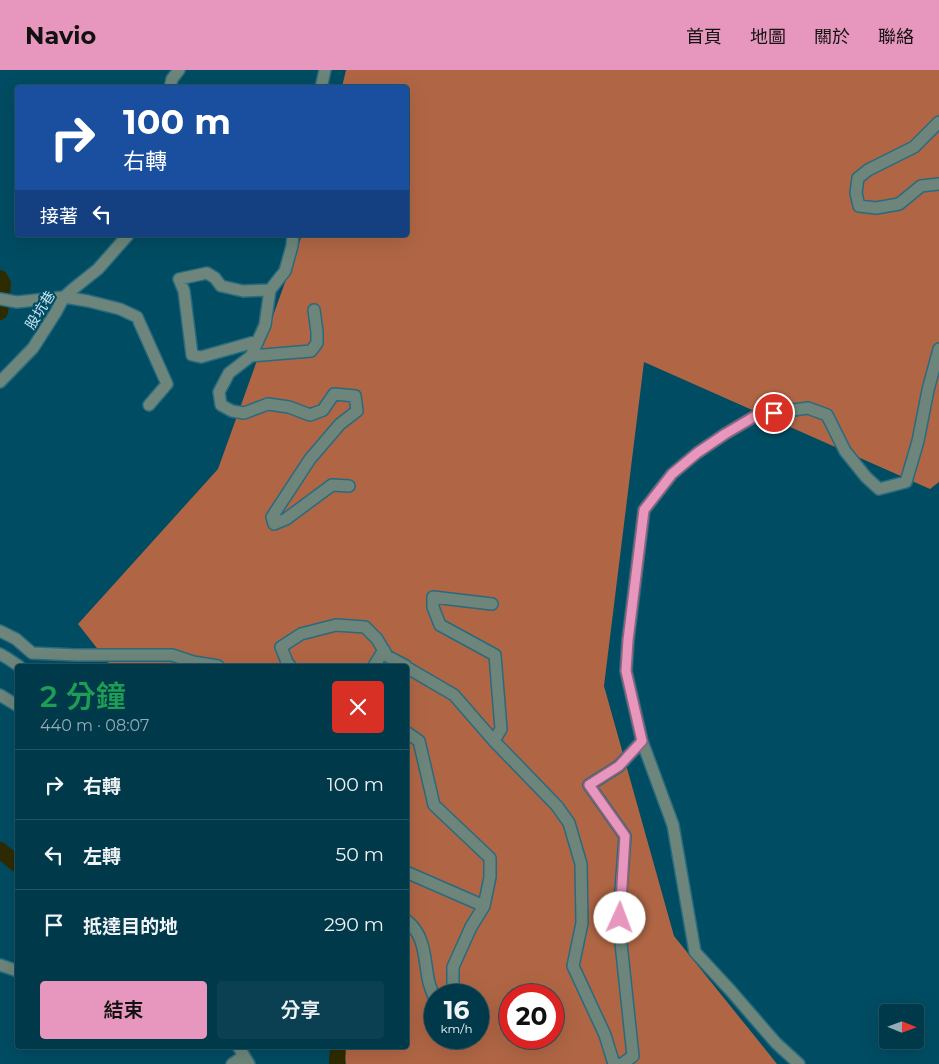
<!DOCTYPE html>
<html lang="zh-TW">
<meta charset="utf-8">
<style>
body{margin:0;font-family:Montserrat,"Noto Sans TC",sans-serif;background:#0a4051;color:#f1f3f6;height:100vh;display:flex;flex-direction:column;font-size:19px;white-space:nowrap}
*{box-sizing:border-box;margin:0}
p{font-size:16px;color:#95acb5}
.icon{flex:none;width:28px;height:28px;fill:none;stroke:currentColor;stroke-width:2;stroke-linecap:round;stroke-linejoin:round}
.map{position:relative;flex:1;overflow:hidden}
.side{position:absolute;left:15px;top:594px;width:394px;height:385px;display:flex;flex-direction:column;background:#00394a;border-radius:5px;box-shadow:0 5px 20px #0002,0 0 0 1px #225362}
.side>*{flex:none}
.hud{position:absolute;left:15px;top:15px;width:394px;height:152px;border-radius:5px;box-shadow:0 5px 20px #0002,0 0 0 1px #225362;background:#1a4fa0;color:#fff;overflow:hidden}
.needle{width:32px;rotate:91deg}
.controls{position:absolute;left:879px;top:934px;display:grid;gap:10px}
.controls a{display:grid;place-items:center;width:45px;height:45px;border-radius:5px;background:#00394a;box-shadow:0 5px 20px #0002,0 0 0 1px #225362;font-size:25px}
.speed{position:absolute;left:424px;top:914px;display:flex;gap:10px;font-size:25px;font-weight:700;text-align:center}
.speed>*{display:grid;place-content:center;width:65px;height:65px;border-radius:50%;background:#00394a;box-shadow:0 5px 20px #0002,0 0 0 1px #225362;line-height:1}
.speed small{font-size:12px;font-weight:400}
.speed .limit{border:8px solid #d22;background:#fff;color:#111}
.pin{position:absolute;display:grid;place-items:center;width:42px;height:42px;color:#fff;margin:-21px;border:2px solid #fff;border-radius:50%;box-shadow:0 1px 5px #0007}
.me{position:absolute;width:55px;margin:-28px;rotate:2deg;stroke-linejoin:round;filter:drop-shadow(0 0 4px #0008)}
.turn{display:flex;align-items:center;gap:18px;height:105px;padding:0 25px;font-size:22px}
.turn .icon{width:65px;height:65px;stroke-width:2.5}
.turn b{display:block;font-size:35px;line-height:42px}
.then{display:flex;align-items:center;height:48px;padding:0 25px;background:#0003;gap:10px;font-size:19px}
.round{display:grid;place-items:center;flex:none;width:52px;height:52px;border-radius:5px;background:#0a4051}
.summary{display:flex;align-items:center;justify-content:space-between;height:85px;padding:0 25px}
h1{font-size:30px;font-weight:600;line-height:38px;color:#1e9e55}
.action{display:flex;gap:10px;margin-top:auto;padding:10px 25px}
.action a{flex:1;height:58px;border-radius:5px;background:#e797bd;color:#111;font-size:20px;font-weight:600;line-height:58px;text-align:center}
.action a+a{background:#0a4051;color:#f1f3f6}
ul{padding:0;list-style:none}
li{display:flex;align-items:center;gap:15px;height:70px;padding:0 25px;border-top:1px solid #225362}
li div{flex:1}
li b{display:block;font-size:19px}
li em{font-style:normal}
header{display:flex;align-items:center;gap:30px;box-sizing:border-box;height:70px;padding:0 25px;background:#e797bd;color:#111}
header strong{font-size:24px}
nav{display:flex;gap:28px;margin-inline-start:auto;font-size:18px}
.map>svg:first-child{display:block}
</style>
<header>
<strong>Navio</strong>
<nav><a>首頁</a><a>地圖</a><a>關於</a><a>聯絡</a></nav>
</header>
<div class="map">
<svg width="939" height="994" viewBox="0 0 939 994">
<rect width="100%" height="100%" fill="#004c62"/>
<path fill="#b06645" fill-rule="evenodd" d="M 346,0 L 939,0 L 939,412 L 930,419 L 644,292 L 604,616 L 674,866 L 777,994 L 346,994 L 343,976 L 406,976 L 406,596 L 111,596 L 78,554 L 218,399 L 302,165 L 406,165 L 406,18 L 342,17 ZM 435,925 L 478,925 L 478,968 L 435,968 ZM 510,925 L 552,925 L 552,968 L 510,968 Z"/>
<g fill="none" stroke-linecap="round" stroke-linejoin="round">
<path stroke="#2f2b00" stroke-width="16" d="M 0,208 L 3,214 L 0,242
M 0,780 L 18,795
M 337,994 L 338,976"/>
<defs>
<path id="minor" d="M 170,18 L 172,9 L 179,0
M 321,18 L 325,0
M 939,52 L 914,77 L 868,100 L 858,108 L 856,123 L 859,136 L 876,138 L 899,134 L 921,116 L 939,114
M 293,165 L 292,176 L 285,201 L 270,220 L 265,255 L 251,286 L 229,303 L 219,322 L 221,335 L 232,341 L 244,343 L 268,334 L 289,337 L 310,345 L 323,340 L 334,324 L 355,326 L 357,341 L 340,354 L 310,389 L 272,447 L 274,454 L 286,449 L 332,415 L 349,416
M 0,229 L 17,232 L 64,227 L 88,231 L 120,239 L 137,247 L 167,314 L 149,335
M 258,271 L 201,287 L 192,285 L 184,221 L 179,209 L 207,203 L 215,208 L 221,216 L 243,221 L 270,220
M 251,286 L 311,281 L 317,273 L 317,262 L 314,240
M 0,312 L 33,278 L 56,242 L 64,227 L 73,219 L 98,199 L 128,165
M 492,534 L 433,527 L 433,537 L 440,555 L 495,585 L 501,659 L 494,671
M 0,561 L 16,569 L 32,583 L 76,585 L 172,585 L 193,592 L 218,596
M 0,584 L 7,588 L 19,596
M 290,596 L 287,592 L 281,577 L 301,564 L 336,555 L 365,557 L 377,569 L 387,586 L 406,596
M 374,596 L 384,580
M 406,597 L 454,625 L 494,671 L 557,736 L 569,753 L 581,794 L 582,853 L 573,896 L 605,965 L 613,991 L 616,994
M 0,625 L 18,636
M 406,662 L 419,671 L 434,735 L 490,788 L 490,807 L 484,836 L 471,857 L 453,897 L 453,925
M 642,671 L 673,755 L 695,882 L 731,921 L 776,973 L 799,994
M 406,802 L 484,836
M 406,850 C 425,865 424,886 428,908 C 429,915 432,921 434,927 L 435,928
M 0,895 L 18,901
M 238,976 L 249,994
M 232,994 L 244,986
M 622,994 L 633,986 L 620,864 L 620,833 L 625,766 L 589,715 L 619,696 L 642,671 L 626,601 L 628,570 L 644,440 L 672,404 L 697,383 L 725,364 L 757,345 L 808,338 L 827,345 L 845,381 L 866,407 L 879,419 L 906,412 L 918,371 L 928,320 L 939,279"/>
</defs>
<use href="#minor" stroke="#286b7f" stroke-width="14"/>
<use href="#minor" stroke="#6d857a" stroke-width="11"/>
</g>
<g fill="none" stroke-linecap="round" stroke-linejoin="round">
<defs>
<path id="route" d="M 620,848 L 625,766 L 589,715 L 619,696 L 642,671 L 626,601 L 628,570 L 644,440 L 672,404 L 697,383 L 725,364 L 757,345 L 774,343"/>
</defs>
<use href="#route" stroke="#96627b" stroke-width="12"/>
<use href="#route" stroke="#e797bd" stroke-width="9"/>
</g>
<g text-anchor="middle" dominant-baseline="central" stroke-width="4.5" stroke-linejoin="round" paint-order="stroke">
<g font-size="14" fill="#c7e6f3" stroke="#004c62">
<text transform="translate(40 240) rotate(-58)">股坑巷</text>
</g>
</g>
</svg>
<div class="controls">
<a><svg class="needle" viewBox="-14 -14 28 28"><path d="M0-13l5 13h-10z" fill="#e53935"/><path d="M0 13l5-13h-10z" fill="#95acb5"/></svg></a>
</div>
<div class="speed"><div>16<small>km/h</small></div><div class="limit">20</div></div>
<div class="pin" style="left:774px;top:343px;background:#d93025"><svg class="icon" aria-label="arrive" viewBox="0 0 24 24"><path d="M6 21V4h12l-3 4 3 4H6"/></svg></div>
<svg class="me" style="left:620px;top:848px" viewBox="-20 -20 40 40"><circle r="19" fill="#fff"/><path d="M0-13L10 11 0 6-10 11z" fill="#e797bd"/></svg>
<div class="hud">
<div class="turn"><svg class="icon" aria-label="right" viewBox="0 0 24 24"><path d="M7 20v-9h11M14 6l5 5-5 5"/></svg><div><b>100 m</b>右轉</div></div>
<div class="then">接著<svg class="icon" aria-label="left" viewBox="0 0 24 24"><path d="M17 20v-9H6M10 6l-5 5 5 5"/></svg></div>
</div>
<section class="side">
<div class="summary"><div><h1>2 分鐘</h1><p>440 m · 08:07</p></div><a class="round" style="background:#d93025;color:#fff"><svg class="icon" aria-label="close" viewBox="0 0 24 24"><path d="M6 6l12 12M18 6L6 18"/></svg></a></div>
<ul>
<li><svg class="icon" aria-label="right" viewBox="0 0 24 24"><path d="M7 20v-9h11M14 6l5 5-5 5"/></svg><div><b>右轉</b></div><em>100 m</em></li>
<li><svg class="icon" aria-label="left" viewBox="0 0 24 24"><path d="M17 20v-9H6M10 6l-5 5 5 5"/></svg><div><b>左轉</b></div><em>50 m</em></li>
<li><svg class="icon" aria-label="arrive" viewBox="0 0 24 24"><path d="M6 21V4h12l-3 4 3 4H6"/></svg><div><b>抵達目的地</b></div><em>290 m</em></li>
</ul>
<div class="action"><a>結束</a><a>分享</a></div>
</section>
</div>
